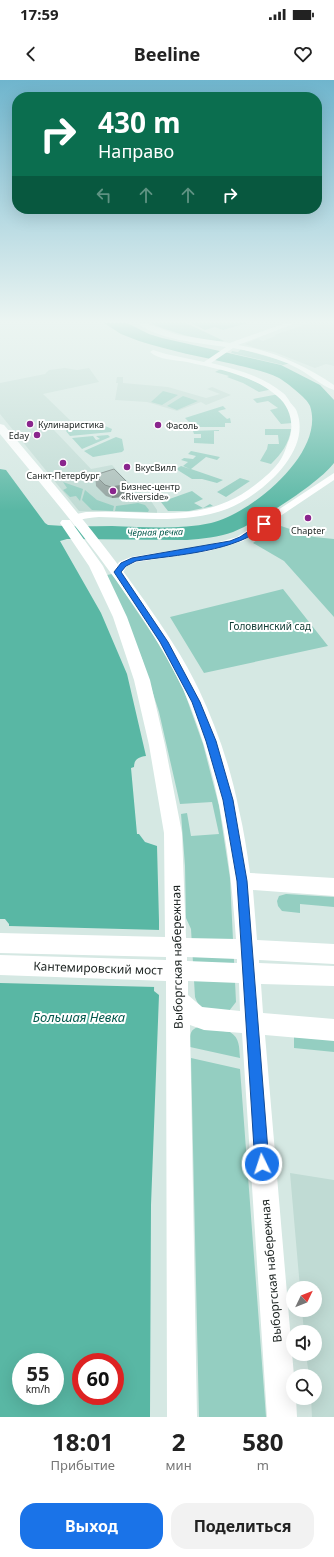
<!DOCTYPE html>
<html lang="ru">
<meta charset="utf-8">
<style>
body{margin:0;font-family:"Noto Sans",sans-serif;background:#f2f2f2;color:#222;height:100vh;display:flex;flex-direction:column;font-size:15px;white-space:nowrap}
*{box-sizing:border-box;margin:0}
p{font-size:13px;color:#767676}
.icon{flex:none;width:22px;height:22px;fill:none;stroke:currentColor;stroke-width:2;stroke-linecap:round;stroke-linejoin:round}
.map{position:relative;height:1337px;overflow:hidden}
.details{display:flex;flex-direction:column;background:#fff;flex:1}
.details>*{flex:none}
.top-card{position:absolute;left:12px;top:12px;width:310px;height:122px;border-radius:16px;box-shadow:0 4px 16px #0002;background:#0b6e4f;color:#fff;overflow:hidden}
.needle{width:26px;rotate:47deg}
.fabs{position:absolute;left:286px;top:1201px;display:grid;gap:8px}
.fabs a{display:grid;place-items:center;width:36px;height:36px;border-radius:50%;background:#fff;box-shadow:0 4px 16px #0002;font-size:20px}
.speed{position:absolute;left:12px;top:1273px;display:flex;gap:8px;font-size:20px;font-weight:700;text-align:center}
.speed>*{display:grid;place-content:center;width:52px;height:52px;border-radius:50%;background:#fff;box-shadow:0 4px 16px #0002;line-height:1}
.speed small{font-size:10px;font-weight:400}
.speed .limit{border:6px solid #d22;background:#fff;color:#111}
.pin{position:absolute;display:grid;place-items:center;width:34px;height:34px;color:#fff;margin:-17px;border-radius:8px;box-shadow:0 2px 6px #0006}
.me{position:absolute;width:44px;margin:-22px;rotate:356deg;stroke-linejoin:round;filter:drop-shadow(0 0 3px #0008)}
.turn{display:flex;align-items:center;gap:14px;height:84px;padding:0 20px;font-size:18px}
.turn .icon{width:52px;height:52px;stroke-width:2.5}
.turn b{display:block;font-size:28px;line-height:34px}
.lanes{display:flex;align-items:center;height:38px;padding:0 20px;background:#0003;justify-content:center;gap:20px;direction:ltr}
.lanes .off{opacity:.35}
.eta{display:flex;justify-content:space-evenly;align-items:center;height:68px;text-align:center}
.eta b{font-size:24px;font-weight:700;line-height:28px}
.action{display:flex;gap:8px;margin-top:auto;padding:8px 20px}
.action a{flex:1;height:46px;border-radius:16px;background:#1a73e8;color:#fff;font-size:16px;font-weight:700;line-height:46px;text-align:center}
.action a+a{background:#f2f2f2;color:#222}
.status{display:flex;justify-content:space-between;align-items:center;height:28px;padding:0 20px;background:#fff;direction:ltr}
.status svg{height:11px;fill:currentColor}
header{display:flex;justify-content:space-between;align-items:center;height:52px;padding:0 20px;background:#fff;font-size:18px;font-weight:700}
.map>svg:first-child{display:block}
</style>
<div class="status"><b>17:59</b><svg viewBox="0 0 49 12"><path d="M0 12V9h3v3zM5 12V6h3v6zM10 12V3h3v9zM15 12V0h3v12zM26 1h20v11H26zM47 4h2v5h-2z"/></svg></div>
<header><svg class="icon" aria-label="back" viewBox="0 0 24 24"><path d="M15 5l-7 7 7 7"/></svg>Beeline<svg class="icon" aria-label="heart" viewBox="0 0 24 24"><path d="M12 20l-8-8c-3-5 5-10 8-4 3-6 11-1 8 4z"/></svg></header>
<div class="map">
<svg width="334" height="1337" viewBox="0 0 334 1337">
<rect width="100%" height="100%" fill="#d5e8e3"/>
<path fill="#c0dbd4" d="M 310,243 L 334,243 L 334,286 L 326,284 L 315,288 L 274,272 L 255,268 L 245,264 L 257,259 L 263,261 L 276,256 L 274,255 Z
M 65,288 L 77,290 L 89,288 L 99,302 L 43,314 L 74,344 L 53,349 L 91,389 L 112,385 L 124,398 L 151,421 L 157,430 L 157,433 L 79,431 L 0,334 L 0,303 L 45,294 L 49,290 Z
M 117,297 L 123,297 L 123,303 L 168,307 L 206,318 L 220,314 L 207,309 L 212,307 L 231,315 L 206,325 L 201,322 L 177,331 L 147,322 L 115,320 L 118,303 L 116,303 Z
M 290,1093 L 334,1100 L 334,1337 L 312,1337 L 311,1318 L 315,1318 L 315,1296 L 309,1296 L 306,1274 L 315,1274 L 315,1252 L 304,1252 L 302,1230 L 315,1230 L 315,1208 L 300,1208 Z"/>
<path fill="#94cec1" d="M 151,243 L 186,243 L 224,261 C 208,263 166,251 151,243 Z
M 191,243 L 247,243 L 223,250 L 215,247 L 205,250 Z
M 241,269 L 291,283 L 283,285 L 231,273 L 232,271 L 248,274 L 238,272 Z
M 221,289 L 235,293 L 273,309 L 259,312 L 243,303 L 227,297 L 229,296 L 215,292 Z
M 163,311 L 178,315 L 162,325 L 151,322 Z
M 279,314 L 289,325 L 292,343 L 281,344 L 270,330 L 278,328 L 268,321 L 257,323 L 253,319 Z
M 183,316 L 198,321 L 177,330 L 167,326 Z
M 223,326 L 226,329 L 218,331 L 227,339 L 230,338 L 231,343 L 225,343 L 225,347 L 194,347 L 185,338 Z
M 93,341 L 112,349 L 111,352 L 70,356 L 66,351 L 69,347 Z
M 265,349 L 291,349 C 289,364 281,374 271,384 L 260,381 L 267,369 L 268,364 L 279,364 L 278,355 L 265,355 Z
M 219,350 L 219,351 L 214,351 L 214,364 L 194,363 L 194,358 L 201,358 L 201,354 L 194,354 L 193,351 Z
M 108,355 L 110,357 L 82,369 L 72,358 L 93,356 L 96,360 L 100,359 L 96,356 Z
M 116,357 L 122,359 L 124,370 L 122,372 L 93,377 L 84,371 Z
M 191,371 L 220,377 L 217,380 L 206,377 L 191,389 L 223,400 L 217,403 L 202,399 L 192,399 L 176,389 L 181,386 L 190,389 L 183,386 L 188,382 L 181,380 L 184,378 L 193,379 L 196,376 L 188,374 Z
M 240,398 L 250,401 L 226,417 L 217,412 Z
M 63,402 L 83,409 L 80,421 L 76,416 L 70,417 L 63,410 L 67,408 Z
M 85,410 L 97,420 L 114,426 L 113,431 L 92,430 L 82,420 Z
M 192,411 L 203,419 L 194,423 L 203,428 L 210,424 L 213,426 L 189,431 L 168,431 L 161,422 Z
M 138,423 L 145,425 L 149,430 L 148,432 L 115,431 L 116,426 Z
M 278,445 L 314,457 L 334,459 L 334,537 L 284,481 L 253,463 Z
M 112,494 L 163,570 L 184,611 L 203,664 L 219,726 L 230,798 L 236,922 L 229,931 C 216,930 200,933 195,917 L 191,849 L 186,838 L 185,786 L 181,734 L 187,733 L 191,756 L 219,754 L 212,722 L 180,724 L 159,632 L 142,579 L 107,495 Z
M 283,509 L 328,566 L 204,593 L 170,537 Z
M 286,814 L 334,817 L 334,827 L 300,824 L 300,833 L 282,831 L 278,826 L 277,821 L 279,816 Z
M 198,947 L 230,952 C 240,958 239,967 240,978 L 190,967 C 190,959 188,950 198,947 Z
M 294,957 L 334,960 L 334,972 L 294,968 Z
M 191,978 L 240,989 L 266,1337 L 199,1337 Z"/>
<path fill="#59b7a4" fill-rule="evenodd" d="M 104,243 L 127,243 L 149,254 L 162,258 L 281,285 L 320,305 L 334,320 L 334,383 C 317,405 259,441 233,452 C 219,457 202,459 187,460 L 67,459 L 60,461 L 101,533 L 127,594 L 146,676 C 139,677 134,679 134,687 L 131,688 L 137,754 L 139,754 L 145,762 L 157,766 L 159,841 L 159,852 L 155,855 L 154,911 L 159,915 L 151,1125 L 150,1337 L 0,1337 L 0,389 L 6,390 L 45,443 L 48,445 C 69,447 91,446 112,446 C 144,447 179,450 211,443 C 250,434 326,373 310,326 C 307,318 287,303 279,298 C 265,291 248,288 233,284 C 202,277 170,271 139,261 L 121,254 ZM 21,1282 L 55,1282 L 55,1316 L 21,1316 ZM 81,1282 L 115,1282 L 115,1316 L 81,1316 Z"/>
<path fill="#d5e8e3" d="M 0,839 L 5,839 L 9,844 L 9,846 L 161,850 L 161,853 L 157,856 L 156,907 L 0,903 Z"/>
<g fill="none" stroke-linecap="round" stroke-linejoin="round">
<path fill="#fff" fill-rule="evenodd" d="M 137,243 L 146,243 L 178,255 L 230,263 L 235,261 L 286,243 L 296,243 L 238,265 C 273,271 304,285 334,305 L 334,310 C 322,306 310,295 299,289 C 278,278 256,272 233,268 L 211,283 C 235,289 263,296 283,313 C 286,315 288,319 290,322 C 292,325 296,328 297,332 C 312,372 260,416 227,429 C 186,444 141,438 99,437 C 90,437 79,441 72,439 L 70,437 L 72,435 L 86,432 C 146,428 202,447 255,405 C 264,398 275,389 281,379 C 284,374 286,368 288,362 C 295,347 291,327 277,316 C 253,295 218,289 187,282 C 176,280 159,280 150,272 L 153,270 L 166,274 L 204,282 L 226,267 C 199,263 159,260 137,243 Z
M 334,393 L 334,400 L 243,461 L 209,471 L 137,482 L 127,486 L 122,494 L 118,495 L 113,492 L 119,482 L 131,477 L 208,465 L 237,457 Z"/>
<path fill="#fff" fill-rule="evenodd" d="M 0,344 L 4,345 C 52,402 101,459 144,520 C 164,549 184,578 199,610 C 217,648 231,689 239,730 C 244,751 247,772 250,793 L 334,798 L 334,816 L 253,810 L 257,860 L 334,864 L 334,884 L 259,880 L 259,883 L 334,886 L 334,906 L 261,904 L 263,933 L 334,939 L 334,961 L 265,955 L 294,1296 L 293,1318 L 296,1318 L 297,1337 L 267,1337 L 242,953 L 204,950 L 190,945 L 197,1337 L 167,1337 L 166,901 L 0,895 L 0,875 L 166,880 L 166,877 L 0,873 L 0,853 L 165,857 L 164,753 L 149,665 L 134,600 L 113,537 L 89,486 L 60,443 L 62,440 L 70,440 L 103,486 L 127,537 L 150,600 L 165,665 L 182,753 L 186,858 L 236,859 C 230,773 218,688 183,609 C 169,580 152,552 134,526 C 93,465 46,410 0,354 ZM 187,877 L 237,879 L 237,883 L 187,881 ZM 188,901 L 239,903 L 240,931 L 202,927 L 188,915 Z"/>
</g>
<path fill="#93a39f" d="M 95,395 L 130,416 L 112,418 L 106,416 L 96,406 Z"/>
<path fill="#788582" d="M 129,404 L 130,416 L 112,418 L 111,407 Z"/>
<path fill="#abbeb9" stroke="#788582" d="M 114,389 L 129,404 L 111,407 L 105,405 L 95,395 Z"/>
<linearGradient id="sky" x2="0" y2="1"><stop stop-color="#6fb5cd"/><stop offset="0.56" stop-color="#ecf5f2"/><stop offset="1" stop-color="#ecf5f2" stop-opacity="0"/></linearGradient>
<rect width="334" height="431" fill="url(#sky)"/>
<path fill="#1a73e8" stroke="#114b97" d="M 261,443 L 267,444 C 239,472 174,475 136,481 L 126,486 L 121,492 L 168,562 L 200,622 L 216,661 L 233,720 L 247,801 L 269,1084 L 267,1089 L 262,1091 L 257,1089 L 255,1084 L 237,801 L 223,720 L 206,661 L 192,622 L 160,562 L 114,492 L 121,483 L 132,478 L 230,461 L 240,457 Z"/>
<g fill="#8a258d" stroke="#fff" stroke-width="1.5">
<circle cx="30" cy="344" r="4"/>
<circle cx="158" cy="345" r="4"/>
<circle cx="37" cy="355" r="4"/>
<circle cx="63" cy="383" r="4"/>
<circle cx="127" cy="387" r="4"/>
<circle cx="113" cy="411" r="4"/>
<circle cx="308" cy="438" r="4"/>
</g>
<g text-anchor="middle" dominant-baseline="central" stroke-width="4" stroke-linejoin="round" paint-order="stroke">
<g font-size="9" fill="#1b2220" stroke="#fff" text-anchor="start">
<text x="38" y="344">Кулинаристика</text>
<text x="166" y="345">Фасоль</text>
<text x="29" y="355" text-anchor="end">Eday</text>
<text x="135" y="387">ВкусВилл</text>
<text x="63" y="395" text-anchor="middle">Санкт-Петербург</text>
<text x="121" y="406">Бизнес-центр<tspan x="121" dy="10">«Riverside»</tspan></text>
<text x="308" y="450" text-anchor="middle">Chapter</text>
</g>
<g font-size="9" font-style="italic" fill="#04594c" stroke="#fff">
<text transform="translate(155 452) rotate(-1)">Чёрная речка</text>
</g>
<g font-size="10" fill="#0e3a32" stroke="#fff">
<text x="270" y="546">Головинский сад</text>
</g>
<g font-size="12" fill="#1b2220" stroke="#fff">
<text transform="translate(177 877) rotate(-91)">Выборгская набережная</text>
<text transform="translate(98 888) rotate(2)">Кантемировский мост</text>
<text transform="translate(271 1191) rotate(-95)">Выборгская набережная</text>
</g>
<g font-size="13" font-style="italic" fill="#04594c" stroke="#fff">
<text x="79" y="937">Большая Невка</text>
</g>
</g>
</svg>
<div class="fabs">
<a><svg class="needle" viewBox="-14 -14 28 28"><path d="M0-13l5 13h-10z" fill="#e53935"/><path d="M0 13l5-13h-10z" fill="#767676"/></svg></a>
<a><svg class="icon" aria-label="sound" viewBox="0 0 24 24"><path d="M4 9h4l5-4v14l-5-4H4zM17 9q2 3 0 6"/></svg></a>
<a><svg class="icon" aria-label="search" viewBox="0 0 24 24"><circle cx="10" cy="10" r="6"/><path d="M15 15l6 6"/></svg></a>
</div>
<div class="speed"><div>55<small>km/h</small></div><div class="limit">60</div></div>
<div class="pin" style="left:264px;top:444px;background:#d93025"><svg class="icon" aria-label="arrive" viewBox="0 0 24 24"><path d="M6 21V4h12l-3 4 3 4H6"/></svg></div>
<svg class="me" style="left:262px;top:1084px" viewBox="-20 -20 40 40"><circle r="17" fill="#1a73e8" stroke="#fff" stroke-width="3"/><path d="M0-11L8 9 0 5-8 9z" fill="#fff"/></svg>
<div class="top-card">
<div class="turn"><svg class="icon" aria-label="right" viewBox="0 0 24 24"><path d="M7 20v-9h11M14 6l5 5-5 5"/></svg><div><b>430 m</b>Направо</div></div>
<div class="lanes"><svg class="icon off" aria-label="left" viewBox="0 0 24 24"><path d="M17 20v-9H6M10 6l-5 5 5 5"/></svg><svg class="icon off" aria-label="ahead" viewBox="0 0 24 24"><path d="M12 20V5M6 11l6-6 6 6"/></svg><svg class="icon off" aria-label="ahead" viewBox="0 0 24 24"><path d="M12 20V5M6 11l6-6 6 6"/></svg><svg class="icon" aria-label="right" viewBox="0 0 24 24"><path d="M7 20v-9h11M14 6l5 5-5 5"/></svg></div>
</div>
</div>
<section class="details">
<div class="eta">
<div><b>18:01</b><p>Прибытие</p></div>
<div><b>2</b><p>мин</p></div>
<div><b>580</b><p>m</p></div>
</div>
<div class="action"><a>Выход</a><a>Поделиться</a></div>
</section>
